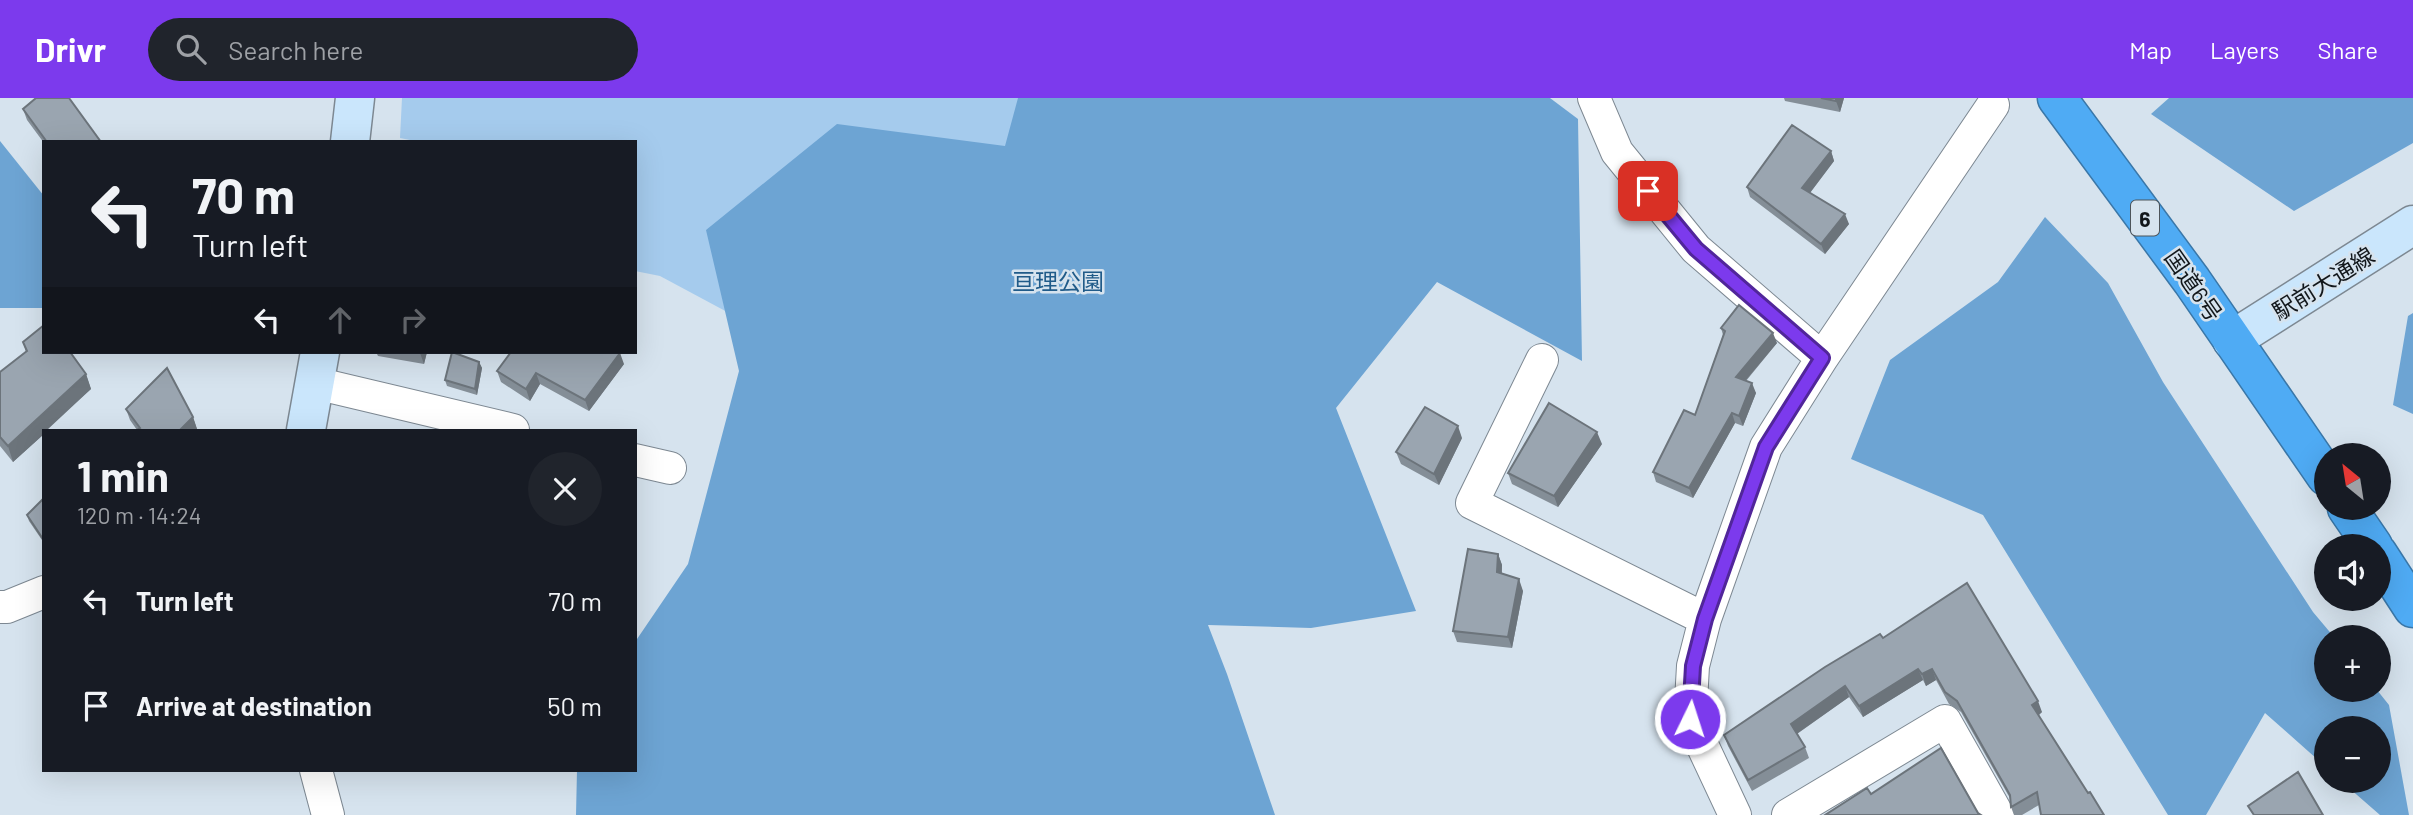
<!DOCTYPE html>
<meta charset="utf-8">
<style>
body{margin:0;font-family:Barlow,"Noto Sans JP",sans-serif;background:#20242c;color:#f1f3f6;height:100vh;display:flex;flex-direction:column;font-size:26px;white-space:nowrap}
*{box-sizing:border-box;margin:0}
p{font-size:23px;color:#9ea1a6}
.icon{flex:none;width:38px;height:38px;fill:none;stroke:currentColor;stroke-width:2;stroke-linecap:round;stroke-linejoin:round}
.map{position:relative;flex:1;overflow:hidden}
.drawer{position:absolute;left:42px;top:331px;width:595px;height:343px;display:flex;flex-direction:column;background:#171b24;border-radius:0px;box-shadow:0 7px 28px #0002}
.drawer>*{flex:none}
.top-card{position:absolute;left:42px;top:42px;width:595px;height:214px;border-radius:0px;box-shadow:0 7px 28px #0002;background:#171b24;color:#f1f3f6;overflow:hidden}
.needle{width:46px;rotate:330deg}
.fabs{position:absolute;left:2314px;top:345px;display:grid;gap:14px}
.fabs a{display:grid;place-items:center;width:77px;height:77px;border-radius:50%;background:#171b24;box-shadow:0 7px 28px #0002;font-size:35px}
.pin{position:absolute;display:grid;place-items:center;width:60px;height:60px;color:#fff;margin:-30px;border-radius:14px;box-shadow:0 4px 10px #0006}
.me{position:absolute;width:77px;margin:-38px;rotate:4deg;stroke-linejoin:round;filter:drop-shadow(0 0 5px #0008)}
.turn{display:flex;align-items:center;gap:24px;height:147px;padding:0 35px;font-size:32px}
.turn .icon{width:91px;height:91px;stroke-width:2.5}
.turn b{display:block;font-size:49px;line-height:60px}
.lanes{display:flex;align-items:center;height:66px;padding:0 35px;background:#0003;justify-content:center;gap:35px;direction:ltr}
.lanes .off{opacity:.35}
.round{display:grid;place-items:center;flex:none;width:74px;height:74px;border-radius:37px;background:#20242c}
.overview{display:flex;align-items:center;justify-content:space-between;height:119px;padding:0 35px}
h1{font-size:42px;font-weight:700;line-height:52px}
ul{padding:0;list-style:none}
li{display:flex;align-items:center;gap:21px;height:105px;padding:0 35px}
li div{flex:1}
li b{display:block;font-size:26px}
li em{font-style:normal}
header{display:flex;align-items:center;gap:42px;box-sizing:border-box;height:98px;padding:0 35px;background:#7c3aed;color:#fff}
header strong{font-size:33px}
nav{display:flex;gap:38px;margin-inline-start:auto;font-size:24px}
.search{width:490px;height:63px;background:#20242c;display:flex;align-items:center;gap:18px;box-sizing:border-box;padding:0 24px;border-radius:38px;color:#9ea1a6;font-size:26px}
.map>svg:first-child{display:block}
</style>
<header>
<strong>Drivr</strong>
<div class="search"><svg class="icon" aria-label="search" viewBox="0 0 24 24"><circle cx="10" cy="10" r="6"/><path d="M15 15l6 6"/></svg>Search here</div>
<nav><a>Map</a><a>Layers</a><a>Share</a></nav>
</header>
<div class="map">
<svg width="2413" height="717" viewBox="0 0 2413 717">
<rect width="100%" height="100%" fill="#d6e3ee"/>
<path fill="#a5cbed" d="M 402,0 L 1526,0 L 1086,406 L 660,178 L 635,173 L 635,44 L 420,44 L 400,40 Z"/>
<path fill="#6da4d3" d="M 1018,0 L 1550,0 L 1578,21 L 1582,263 L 1437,184 L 1336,310 L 1416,513 L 1311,530 L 1208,527 L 1227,576 L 1275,717 L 576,717 L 577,672 L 635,672 L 635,544 L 688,466 L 739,273 L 706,132 L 837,26 L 1005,48 Z
M 2169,0 L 2413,0 L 2413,45 L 2294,113 L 2151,16 Z
M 0,43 L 44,98 L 44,210 L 0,210 Z
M 2045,119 L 2108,185 L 2163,284 L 2313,514 L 2334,539 L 2326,539 L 2326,592 L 2377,592 L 2389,607 L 2409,717 L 2380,717 L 2341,683 L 2378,682 L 2378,630 L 2326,630 L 2326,669 L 2265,615 L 2206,717 L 2168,717 L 1983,417 L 1851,361 L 1890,262 L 1998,184 Z
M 2413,215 L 2413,316 L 2393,307 L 2408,218 Z"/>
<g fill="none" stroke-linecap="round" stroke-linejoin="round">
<defs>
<path id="street" d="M 1594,0 L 1617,54 L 1696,151 L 1822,260
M 1542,262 L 1472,405 L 1705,521
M 315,285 L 513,332
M 635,362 L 670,370
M 0,509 L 7,509 L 44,494
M 316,672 L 328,717
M 1735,717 L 1690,621 L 1693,568 L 1705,521 L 1766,349 L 1822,260 L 1993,7
M 1788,717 L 1945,623 L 1998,717"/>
<path id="secondary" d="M 350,44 L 355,0
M 2232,242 L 2413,127
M 306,332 L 320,254"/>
<path id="highway" d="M 2057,0 L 2192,183 L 2326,378
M 2347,410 L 2373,448
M 2378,456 L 2413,510"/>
</defs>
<use href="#street" stroke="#7d8892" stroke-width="34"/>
<use href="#secondary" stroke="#7d8892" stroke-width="41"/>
<use href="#highway" stroke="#3a77a8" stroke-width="41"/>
<use href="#street" stroke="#fff" stroke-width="32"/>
<use href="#secondary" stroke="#cae6fc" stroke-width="38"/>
<use href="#highway" stroke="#4fabf4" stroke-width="38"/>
</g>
<path fill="#848e97" d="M 1784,0 L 1844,0 L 1840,14 L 1785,3 Z
M 23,11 L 101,44 L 44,45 L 27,22 Z
M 1831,53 L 1834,63 L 1810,95 L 1849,126 L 1825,156 L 1750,99 L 1747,89 Z
M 1721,230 L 1777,245 L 1746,283 L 1756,295 L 1743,328 L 1735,325 L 1693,400 L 1656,384 L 1653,374 L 1695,317 L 1723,237 Z
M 23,244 L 86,276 L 91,291 L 44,332 L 44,336 L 13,364 L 0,348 L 0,274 L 26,254 Z
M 376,254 L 427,254 L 424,266 L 378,258 Z
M 479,264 L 482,270 L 477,297 L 447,288 L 445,282 Z
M 624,266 L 589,313 L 540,286 L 530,303 L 501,284 L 497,273 Z
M 126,311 L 193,319 L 197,331 L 137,332 L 130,322 Z
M 1462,340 L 1439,387 L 1401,366 L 1396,354 Z
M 1602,346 L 1558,409 L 1512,386 L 1508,375 Z
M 44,400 L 44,445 L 29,423 L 27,417 Z
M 1498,456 L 1502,467 L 1502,475 L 1523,493 L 1512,550 L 1457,544 L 1453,533 Z
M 1883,540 L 2042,614 L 2039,617 L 2039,707 L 2022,717 L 2014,717 L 2011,709 L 2011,702 L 1961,614 L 1949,606 L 1936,582 L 1926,588 L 1923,582 L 1863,619 L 1849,599 L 1797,636 L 1805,649 L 1809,660 L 1752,693 L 1728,648 L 1724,637 Z"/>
<path fill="#6c747b" d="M 1836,0 L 1844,0 L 1840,14 L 1836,3 Z
M 1831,53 L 1834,63 L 1806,100 L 1802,90 Z
M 1845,116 L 1849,126 L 1825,156 L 1821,146 Z
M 1773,235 L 1777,245 L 1740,289 L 1736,279 Z
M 420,254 L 427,254 L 424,266 L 420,255 Z
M 620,255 L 624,266 L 589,313 L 585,302 Z
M 479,264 L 482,270 L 477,297 L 475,291 Z
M 536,275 L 540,286 L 530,303 L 526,291 Z
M 86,276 L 91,291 L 47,332 L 44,332 L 44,336 L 13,364 L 8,348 Z
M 1752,285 L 1756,295 L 1743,328 L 1739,318 Z
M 1732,315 L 1735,325 L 1693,400 L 1689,390 Z
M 193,319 L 197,331 L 195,332 L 180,332 Z
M 1458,328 L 1462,340 L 1439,387 L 1434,376 Z
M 1597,334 L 1602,346 L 1558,409 L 1554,398 Z
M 1498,456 L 1502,467 L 1501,485 L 1497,474 Z
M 1519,481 L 1523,493 L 1512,550 L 1508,539 Z
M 1918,571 L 1923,582 L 1863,619 L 1859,608 Z
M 1932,571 L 1936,582 L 1926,588 L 1922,576 Z
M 1845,588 L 1849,599 L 1795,637 L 1791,626 Z
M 2038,603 L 2042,614 L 2037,618 L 2032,607 Z"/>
<path fill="#9aa5b0" stroke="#6c747b" stroke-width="2" d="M 36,0 L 69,0 L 101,44 L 47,44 L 23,11 Z
M 1821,0 L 1836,0 L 1836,3 Z
M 1792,27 L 1831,53 L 1802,90 L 1845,116 L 1821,146 L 1747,89 Z
M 1739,207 L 1773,235 L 1736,279 L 1752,285 L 1739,318 L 1732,315 L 1689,390 L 1653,374 L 1684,312 L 1695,317 L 1725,233 L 1721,230 Z
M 44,227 L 44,254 L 70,254 L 86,276 L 8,348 L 0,339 L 0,274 L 27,253 L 23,244 Z
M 452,254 L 479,264 L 475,291 L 445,282 Z
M 511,254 L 619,254 L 620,255 L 585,302 L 536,275 L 526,291 L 497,273 Z
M 167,270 L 193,319 L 180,332 L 137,332 L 140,330 L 126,311 Z
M 1549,305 L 1597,334 L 1554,398 L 1508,375 Z
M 1425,309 L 1458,328 L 1434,376 L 1396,354 Z
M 44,400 L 44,440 L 43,441 L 27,417 Z
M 1468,451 L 1498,456 L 1497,474 L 1519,481 L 1508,539 L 1453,533 Z
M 1967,485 L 2038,603 L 2032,607 L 2088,695 L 2090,694 L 2104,717 L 2041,717 L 2037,694 L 2011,709 L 2010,697 L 1957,603 L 1945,594 L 1932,571 L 1922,576 L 1918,571 L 1859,608 L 1845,588 L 1791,626 L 1805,649 L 1748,682 L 1724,637 L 1825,569 L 1880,536 L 1883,540 Z
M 1941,650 L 1978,715 L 1981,717 L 1825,717 L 1867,690 L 1871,696 Z
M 2298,674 L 2323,717 L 2254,717 L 2248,708 Z"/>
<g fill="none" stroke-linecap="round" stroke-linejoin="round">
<defs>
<path id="route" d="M 1648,93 L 1696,151 L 1822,260 L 1766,349 L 1705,521 L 1693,568 L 1690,621"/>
</defs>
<use href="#route" stroke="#51269a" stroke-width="18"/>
<use href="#route" stroke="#7c3aed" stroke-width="12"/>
</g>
<g text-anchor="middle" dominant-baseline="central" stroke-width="5" stroke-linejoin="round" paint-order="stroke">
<rect fill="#d6e3ee" stroke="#4d545a" stroke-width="2" x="2131" y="102.5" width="28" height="35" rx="5"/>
<g font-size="21" font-weight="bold" fill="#12171b">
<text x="2145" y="120">6</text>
</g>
<g font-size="23" fill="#205b89" stroke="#d6e3ee">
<text x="1058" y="183">亘理公園</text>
</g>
<g font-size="23" fill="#12171b" stroke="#d6e3ee">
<text transform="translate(2323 185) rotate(-32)">駅前大通線</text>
<text transform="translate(2194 187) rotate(55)">国道6号</text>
</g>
</g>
</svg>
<div class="fabs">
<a><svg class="needle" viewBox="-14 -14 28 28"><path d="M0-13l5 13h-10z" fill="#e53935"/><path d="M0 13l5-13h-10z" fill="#9ea1a6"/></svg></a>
<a><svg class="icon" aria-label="sound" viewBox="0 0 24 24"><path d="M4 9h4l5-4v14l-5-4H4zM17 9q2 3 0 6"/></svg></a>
<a>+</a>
<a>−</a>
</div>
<div class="pin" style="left:1648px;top:93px;background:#d93025"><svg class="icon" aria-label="arrive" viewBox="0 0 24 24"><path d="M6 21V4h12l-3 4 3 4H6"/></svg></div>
<svg class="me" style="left:1690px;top:621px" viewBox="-20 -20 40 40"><circle r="17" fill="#7c3aed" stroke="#fff" stroke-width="3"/><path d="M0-11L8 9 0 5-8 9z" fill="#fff"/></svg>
<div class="top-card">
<div class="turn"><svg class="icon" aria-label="left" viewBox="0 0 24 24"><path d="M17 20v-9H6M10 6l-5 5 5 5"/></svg><div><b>70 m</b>Turn left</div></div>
<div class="lanes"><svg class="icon" aria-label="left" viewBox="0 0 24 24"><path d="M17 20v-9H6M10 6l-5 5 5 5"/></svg><svg class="icon off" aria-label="ahead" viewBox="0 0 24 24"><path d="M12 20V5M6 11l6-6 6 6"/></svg><svg class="icon off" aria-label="right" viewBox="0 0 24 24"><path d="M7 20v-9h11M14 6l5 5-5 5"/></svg></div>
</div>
<section class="drawer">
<div class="overview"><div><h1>1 min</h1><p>120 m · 14:24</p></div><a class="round"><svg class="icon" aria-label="close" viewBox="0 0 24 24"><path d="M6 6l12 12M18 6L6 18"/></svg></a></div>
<ul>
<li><svg class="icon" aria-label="left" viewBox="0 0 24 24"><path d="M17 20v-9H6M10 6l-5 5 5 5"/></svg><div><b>Turn left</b></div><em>70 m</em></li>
<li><svg class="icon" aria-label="arrive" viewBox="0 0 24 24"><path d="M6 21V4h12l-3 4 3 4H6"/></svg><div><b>Arrive at destination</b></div><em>50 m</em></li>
</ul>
</section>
</div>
